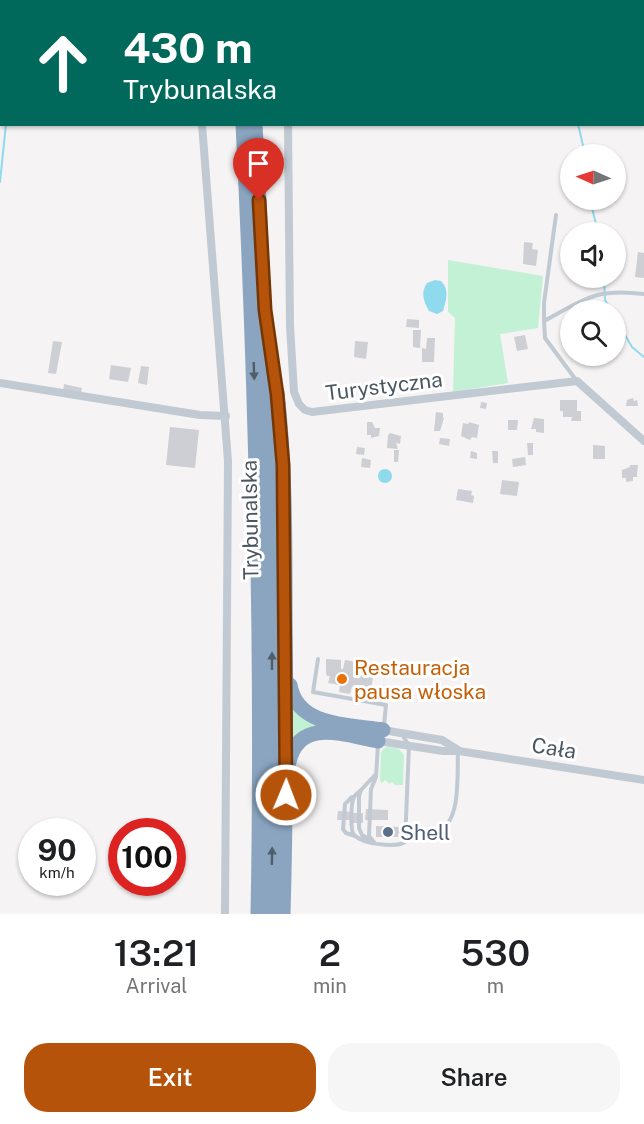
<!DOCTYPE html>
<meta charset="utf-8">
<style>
body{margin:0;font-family:"Public Sans",sans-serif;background:#f6f6f6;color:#202124;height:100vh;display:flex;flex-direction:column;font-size:22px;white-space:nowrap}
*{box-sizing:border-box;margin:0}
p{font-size:20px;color:#757577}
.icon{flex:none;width:33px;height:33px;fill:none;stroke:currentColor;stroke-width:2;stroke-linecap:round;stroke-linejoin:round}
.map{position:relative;height:914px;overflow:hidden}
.side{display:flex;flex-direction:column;background:#fff;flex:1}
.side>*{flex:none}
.guide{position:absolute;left:0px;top:0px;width:645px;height:126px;box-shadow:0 2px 4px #0004;background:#00695c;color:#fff;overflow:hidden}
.needle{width:39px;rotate:273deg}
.fabs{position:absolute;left:560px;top:144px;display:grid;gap:12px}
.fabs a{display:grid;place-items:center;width:66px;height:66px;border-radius:50%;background:#fff;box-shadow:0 2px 4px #0004;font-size:30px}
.speed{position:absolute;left:18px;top:818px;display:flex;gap:12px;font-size:30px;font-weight:700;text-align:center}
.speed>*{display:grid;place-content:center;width:78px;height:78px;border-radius:50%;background:#fff;box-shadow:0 2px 4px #0004;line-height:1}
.speed small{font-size:15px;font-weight:400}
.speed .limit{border:9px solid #d22;background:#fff;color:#111}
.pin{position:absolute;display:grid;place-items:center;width:51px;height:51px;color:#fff;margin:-62px -26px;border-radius:50% 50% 50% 0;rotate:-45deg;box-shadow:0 0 6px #0007}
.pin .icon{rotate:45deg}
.me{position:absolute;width:66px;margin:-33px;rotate:1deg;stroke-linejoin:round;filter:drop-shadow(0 0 4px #0008)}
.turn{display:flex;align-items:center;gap:21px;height:126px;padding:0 24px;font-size:27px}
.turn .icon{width:78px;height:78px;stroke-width:2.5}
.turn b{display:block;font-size:42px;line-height:51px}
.eta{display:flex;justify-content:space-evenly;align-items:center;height:102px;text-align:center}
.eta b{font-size:36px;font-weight:600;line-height:42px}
.action{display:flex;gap:12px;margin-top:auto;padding:12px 24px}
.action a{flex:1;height:69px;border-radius:24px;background:#b45309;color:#fff;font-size:24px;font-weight:600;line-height:69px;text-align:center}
.action a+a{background:#f6f6f6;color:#202124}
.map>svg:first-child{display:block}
</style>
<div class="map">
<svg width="644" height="914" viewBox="0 0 644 914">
<rect width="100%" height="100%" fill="#f5f3f3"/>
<path fill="#c3f1d5" d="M 448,260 L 543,276 L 538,328 L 500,334 L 508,383 L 453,392 L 455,318 L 448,312 Z
M 291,706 L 299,715 L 325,726 L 291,741 Z
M 388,747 L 399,749 L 404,755 L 403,785 L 395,785 L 392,782 L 389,784 L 385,780 L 382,783 L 380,781 L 381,753 L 384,748 Z"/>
<path fill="#90daee" d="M 435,280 L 441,281 C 450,290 446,301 443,311 L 437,314 L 429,311 C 424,302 420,293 427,283 Z
M378 476a7 7 0 1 1 14 0a7 7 0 1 1-14 0Z"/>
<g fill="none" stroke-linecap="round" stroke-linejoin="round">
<path stroke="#90daee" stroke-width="2" d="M 553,0 L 554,2
M 20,2 L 20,0
M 578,124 L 585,154
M 0,182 L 6,124
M 590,200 L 598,232
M 604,278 L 605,300 L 611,310
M 615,318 L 632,347 L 644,357"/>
</g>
<path fill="#cdcfd5" d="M 524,242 L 533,243 L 532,249 L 538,250 L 536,266 L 523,264 Z
M 638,252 L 644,253 L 644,278 L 635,277 Z
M 407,319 L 419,320 L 419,328 L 406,327 Z
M 413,330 L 421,330 L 420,348 L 413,347 Z
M 525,335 L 528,349 L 517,351 L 514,337 Z
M 427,338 L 435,338 L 434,362 L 422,362 L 422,348 L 426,349 Z
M 53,341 L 62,342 L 56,374 L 48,373 Z
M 355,341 L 368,342 L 366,359 L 354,357 Z
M 111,365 L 131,368 L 128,382 L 109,379 Z
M 141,366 L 149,367 L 147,385 L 138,383 Z
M 64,384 L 82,388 L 81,394 L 63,391 Z
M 633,398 L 634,401 L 637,400 L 638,406 L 626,406 L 627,400 Z
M 560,400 L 577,400 L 577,411 L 581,411 L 581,421 L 571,421 L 572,417 L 563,417 L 563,411 L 560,411 Z
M 481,402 L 487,403 L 486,409 L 480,408 Z
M 436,412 L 443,413 L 443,418 L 444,418 L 440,431 L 434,431 Z
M 534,418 L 544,419 L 544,433 L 536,432 L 536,429 L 531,429 Z
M 508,420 L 518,420 L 517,430 L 508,430 Z
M 367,422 L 372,422 L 375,428 L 380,428 L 379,436 L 371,438 L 371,435 L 367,435 Z
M 469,422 L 479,425 L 477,438 L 472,437 L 470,440 L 461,436 L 463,423 L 468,424 Z
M 170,427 L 199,430 L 195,468 L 166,465 Z
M 390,433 L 401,436 L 400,444 L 396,443 L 398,449 L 387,448 L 388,435 Z
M 440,438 L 450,439 L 449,446 L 439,444 Z
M 527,443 L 533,443 L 533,455 L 528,455 Z
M 593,445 L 605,446 L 605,459 L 593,459 Z
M 357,447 L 365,448 L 364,455 L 356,454 Z
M 394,450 L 399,450 L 398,462 L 394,462 Z
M 471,451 L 477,453 L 477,459 L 470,458 Z
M 492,451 L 498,451 L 498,463 L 493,463 Z
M 525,457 L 526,465 L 513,467 L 512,459 Z
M 362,458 L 371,460 L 370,468 L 361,467 Z
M 630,465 L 638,465 L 637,474 L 637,477 L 633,477 L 633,481 L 626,482 L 626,478 L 622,478 L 622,470 L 630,467 Z
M 502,480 L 519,482 L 517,496 L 500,494 Z
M 458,489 L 472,491 L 471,495 L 474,496 L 473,503 L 456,500 Z
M 326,659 L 341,660 L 341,669 L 343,669 L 345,660 L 356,662 L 354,674 L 373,677 L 371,690 L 352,687 L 350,694 L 339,692 L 340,685 L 328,683 L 330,676 L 327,676 L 326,673 Z
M 383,685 L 399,688 L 398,695 L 382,692 Z
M 366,809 L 388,810 L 388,820 L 365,820 Z
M 338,811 L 351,812 L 351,820 L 337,820 Z
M 353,813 L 363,813 L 363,823 L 353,823 Z
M 376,826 L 400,827 L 399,837 L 376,837 Z"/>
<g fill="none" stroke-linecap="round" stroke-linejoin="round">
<path stroke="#c1cad2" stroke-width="4" d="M 544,321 L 544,303 L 556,215
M 576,380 L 545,338 L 544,321 C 585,299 595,288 644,294
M 318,659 L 313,692 L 386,705 L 384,725
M 361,790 C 360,791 355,795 354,797 C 351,802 350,830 354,835 C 363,844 395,848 405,842 L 409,746 L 402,734
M 352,797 L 345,804 L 343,829 L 346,833 L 355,836
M 407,831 C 417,831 432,834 441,829 C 461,819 457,773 458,752
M 368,839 L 362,835 L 359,828 L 359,796 L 361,790 L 375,775
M 374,842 L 369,836 L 371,789 L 376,777 L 378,744"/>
<path stroke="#c1cad2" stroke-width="8" d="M 202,124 L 228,461 L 225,914
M 288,124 L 290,326 L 294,392 L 299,404 L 305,410 L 312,412 L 577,381 L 644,441
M 0,383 L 200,415 L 226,416
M 383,730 L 442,740 L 458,750
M 378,741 L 443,751 L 459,751 L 644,780"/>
<path stroke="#8ba5c1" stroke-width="15" d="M 237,0 L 237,2
M 250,0 L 250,2
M 243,124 C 256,388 263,650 258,914
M 255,124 C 269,387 278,651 270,914
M 277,392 C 285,464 285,535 285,607 C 286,710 286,812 283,914
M 290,685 C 297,727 349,725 383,730
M 289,762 C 299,717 345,735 378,741"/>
<path stroke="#b5b8bd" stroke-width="2" d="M 199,0 L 210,2
M 294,0 L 304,2
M 321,0 L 331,2"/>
</g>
<defs><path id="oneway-solid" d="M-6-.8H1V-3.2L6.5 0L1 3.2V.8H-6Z" transform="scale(1.5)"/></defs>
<g fill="#505e6b">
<use href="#oneway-solid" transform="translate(254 371) rotate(88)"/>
<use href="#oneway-solid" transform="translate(272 661) rotate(-90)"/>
<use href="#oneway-solid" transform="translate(272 856) rotate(-89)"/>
</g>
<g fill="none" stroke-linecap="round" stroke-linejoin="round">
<defs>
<path id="route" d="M 259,200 L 265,310 L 277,394 L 283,465 L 286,795"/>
</defs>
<use href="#route" stroke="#753606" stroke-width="15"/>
<use href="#route" stroke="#b45309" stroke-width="10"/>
</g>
<circle fill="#e8710a" stroke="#fff" stroke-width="2" cx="342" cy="679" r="6"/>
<circle fill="#5c6f8a" stroke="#fff" stroke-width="2" cx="388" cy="832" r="6"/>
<g text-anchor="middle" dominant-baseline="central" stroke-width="6" stroke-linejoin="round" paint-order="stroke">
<g font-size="21" fill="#4a5661" stroke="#fff">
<text transform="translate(384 386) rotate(-7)">Turystyczna</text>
<text transform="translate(250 520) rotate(-91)">Trybunalska</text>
<text transform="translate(554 748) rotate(9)">Cała</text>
</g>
<g font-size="21" fill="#c56008" stroke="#fff" text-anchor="start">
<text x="354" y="667">Restauracja<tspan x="354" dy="24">pausa włoska</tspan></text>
</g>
<g font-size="21" fill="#4e5e75" stroke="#fff" text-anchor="start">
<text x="400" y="832">Shell</text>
</g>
</g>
</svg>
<div class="fabs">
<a><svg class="needle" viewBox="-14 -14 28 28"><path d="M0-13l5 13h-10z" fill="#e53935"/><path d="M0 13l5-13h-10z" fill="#757577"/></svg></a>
<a><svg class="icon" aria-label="sound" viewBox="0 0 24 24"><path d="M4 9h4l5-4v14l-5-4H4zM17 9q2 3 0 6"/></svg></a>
<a><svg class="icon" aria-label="search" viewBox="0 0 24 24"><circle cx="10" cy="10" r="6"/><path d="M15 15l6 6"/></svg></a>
</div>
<div class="speed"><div>90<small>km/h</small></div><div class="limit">100</div></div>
<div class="pin" style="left:259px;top:200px;background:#d93025"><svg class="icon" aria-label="arrive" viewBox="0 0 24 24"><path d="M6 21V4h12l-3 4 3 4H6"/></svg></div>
<svg class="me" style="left:286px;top:795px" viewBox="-20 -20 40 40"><circle r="17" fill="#b45309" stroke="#fff" stroke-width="3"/><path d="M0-11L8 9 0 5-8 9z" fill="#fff"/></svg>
<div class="guide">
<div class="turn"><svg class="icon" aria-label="ahead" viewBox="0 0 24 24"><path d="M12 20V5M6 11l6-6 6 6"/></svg><div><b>430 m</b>Trybunalska</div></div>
</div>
</div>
<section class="side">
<div class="eta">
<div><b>13:21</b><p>Arrival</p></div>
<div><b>2</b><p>min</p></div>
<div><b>530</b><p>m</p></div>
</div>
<div class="action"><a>Exit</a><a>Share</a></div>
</section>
